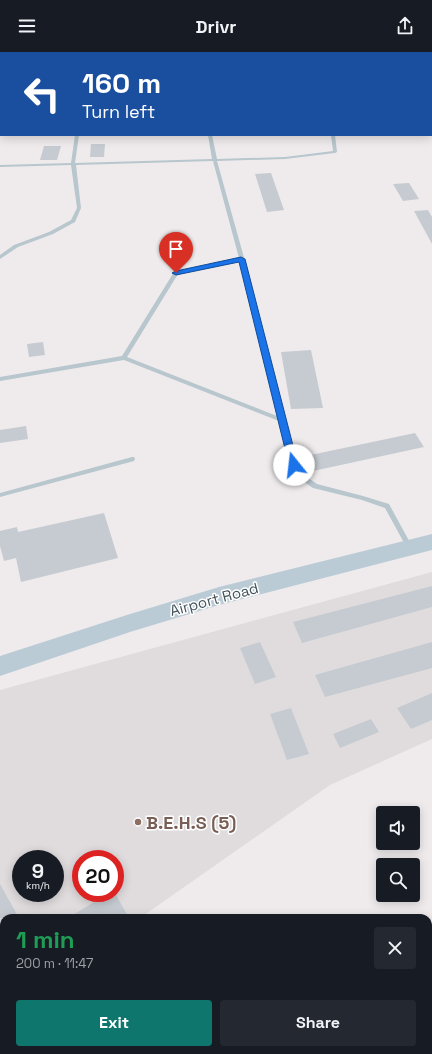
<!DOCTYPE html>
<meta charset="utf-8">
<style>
body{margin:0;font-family:"Space Grotesk",sans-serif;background:#242831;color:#f1f3f6;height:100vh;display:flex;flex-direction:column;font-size:15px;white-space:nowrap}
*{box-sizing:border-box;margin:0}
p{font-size:13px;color:#9ea1a6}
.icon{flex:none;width:22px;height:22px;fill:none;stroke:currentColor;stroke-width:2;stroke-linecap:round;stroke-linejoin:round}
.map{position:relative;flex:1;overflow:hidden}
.sheet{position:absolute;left:0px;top:862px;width:432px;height:140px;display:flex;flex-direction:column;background:#171b24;border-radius:12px 12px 0 0;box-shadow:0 2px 10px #0003}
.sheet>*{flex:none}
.banner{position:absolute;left:0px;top:0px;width:432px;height:84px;box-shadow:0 2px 10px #0003;background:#1a4fa0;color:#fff;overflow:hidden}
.controls{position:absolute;left:376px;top:754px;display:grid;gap:8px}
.controls a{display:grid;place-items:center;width:44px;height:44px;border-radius:4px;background:#171b24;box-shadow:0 2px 10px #0003;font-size:20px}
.speed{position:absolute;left:12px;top:798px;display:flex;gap:8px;font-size:20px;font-weight:700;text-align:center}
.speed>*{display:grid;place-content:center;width:52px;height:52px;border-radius:50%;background:#171b24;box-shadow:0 2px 10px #0003;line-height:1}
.speed small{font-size:10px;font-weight:400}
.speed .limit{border:6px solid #d22;background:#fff;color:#111}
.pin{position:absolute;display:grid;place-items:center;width:34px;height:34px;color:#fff;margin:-41px -17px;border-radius:50% 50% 50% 0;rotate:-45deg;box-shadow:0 0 4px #0007}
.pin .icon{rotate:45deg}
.me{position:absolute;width:44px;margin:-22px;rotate:344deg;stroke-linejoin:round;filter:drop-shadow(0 0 3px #0008)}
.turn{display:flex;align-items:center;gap:14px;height:84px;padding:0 16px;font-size:18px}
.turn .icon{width:52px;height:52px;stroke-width:2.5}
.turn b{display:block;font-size:28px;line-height:34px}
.round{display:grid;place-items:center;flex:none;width:42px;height:42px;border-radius:4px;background:#242831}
.overview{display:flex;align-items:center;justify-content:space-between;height:68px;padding:0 16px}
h1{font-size:24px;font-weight:700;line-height:30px;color:#1e9e55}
.action{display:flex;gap:8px;margin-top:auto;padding:8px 16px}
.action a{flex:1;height:46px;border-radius:4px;background:#0f766e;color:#fff;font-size:16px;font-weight:700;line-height:46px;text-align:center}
.action a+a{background:#242831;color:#f1f3f6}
header{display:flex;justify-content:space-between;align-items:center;height:52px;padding:0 16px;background:#171b24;font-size:18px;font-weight:700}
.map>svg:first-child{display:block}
</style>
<header><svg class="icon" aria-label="menu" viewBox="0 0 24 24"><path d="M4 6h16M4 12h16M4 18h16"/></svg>Drivr<svg class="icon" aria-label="share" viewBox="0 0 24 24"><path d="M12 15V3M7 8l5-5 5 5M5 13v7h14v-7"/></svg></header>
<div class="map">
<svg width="432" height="1002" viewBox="0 0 432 1002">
<rect width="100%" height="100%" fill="#efebec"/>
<path fill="#e0dcde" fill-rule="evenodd" d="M 432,520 L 432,687 L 330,733 L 140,866 L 4,866 L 4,961 L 0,964 L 0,638 ZM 21,807 L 55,807 L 55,841 L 21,841 ZM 81,807 L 115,807 L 115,841 L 81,841 Z"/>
<path fill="#c5cbd0" d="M 91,92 L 105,92 L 104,105 L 90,105 Z
M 44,94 L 61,94 L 57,108 L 40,108 Z
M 271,121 L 284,158 L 267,160 L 255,122 Z
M 409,131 L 419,147 L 403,149 L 393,132 Z
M 428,158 L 432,165 L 432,192 L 414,159 Z
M 43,290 L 45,303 L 29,305 L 27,292 Z
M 311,298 L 323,356 L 291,357 L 281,300 Z
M 26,374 L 28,387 L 0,391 L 0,378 Z
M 415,381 L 424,395 L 313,419 L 306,404 Z
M 104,461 L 118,506 L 21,530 L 16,506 L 4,509 L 0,494 L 0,479 L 17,475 L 18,480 Z
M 432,534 L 432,555 L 302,591 L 293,570 Z
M 260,590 L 276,625 L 255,632 L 240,596 Z
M 432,590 L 432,616 L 325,645 L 315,623 Z
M 432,641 L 432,668 L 411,677 L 397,656 Z
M 291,656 L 309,702 L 287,708 L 270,662 Z
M 371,667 L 379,680 L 340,696 L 333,682 Z
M 0,832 L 19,866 L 0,866 Z
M 109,841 L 115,841 L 129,866 L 68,866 Z"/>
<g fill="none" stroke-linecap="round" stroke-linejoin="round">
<path fill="#b8c6cd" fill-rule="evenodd" d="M 135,0 L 151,0 L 150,1 L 134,1 Z
M 182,0 L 186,0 L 187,1 L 183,1 Z
M 234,0 L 238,0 L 239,1 L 235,1 Z
M 279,0 L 283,0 L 283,1 L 279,1 Z
M 0,12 L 1,12 L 1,14 L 0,14 Z
M 75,83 L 79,83 L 75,111 L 212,107 L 208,83 L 212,83 L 217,107 L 285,105 L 333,99 L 331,83 L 335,83 L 337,100 L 335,101 L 285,107 L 217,109 L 250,227 L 278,344 L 297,413 L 304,423 L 317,432 L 363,444 L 389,452 L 413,496 L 412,498 L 408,498 L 385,456 L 362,448 L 313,436 L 300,427 L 291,413 L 279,369 L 124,308 L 0,329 L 0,325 L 122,304 L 174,220 L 239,206 L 213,109 L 76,113 L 81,156 L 75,170 L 53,182 L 18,195 L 0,207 L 0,203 L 14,193 L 49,180 L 71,168 L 77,156 L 71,113 L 0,115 L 0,113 L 71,111 ZM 240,209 L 277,364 L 127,305 L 178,222 Z
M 132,405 L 134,405 L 135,407 L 134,409 L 0,445 L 0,441 Z"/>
<path fill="#bacbd6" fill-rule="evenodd" d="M 432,482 L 432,498 L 219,553 L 130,580 L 0,624 L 0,604 L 130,562 L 219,535 Z"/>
</g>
<path fill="#1a73e8" stroke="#114b97" d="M 241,205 L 245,207 L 298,413 L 294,416 L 289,413 L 239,210 L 176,223 L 172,221 L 176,219 Z"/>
<circle fill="#8d6e63" stroke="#fff" stroke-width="1.5" cx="138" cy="770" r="4"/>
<g text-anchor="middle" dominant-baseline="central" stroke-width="3" stroke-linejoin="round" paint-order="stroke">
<g font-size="15" fill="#43535b" stroke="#fff">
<text transform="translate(214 547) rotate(-15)">Airport Road</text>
</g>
<g font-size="18" font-weight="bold" fill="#785e54" stroke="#fff" text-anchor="start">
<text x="146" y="770">B.E.H.S (5)</text>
</g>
</g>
</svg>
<div class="controls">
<a><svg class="icon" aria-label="sound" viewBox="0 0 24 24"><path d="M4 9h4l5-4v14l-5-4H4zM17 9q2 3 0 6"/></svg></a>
<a><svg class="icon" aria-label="search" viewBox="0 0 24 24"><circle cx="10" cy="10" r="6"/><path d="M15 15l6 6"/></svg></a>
</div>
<div class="speed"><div>9<small>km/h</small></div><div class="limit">20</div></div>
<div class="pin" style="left:176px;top:221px;background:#d93025"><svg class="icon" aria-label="arrive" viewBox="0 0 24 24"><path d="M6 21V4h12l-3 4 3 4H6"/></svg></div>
<svg class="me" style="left:294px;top:413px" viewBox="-20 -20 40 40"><circle r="19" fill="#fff"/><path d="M0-13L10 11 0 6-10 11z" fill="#1a73e8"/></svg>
<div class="banner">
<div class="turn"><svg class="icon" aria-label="left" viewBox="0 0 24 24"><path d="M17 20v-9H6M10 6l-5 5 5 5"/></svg><div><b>160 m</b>Turn left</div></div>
</div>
<section class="sheet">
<div class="overview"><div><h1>1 min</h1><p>200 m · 11:47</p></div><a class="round"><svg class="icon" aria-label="close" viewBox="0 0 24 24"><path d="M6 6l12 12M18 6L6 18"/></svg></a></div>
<div class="action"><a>Exit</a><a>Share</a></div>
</section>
</div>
